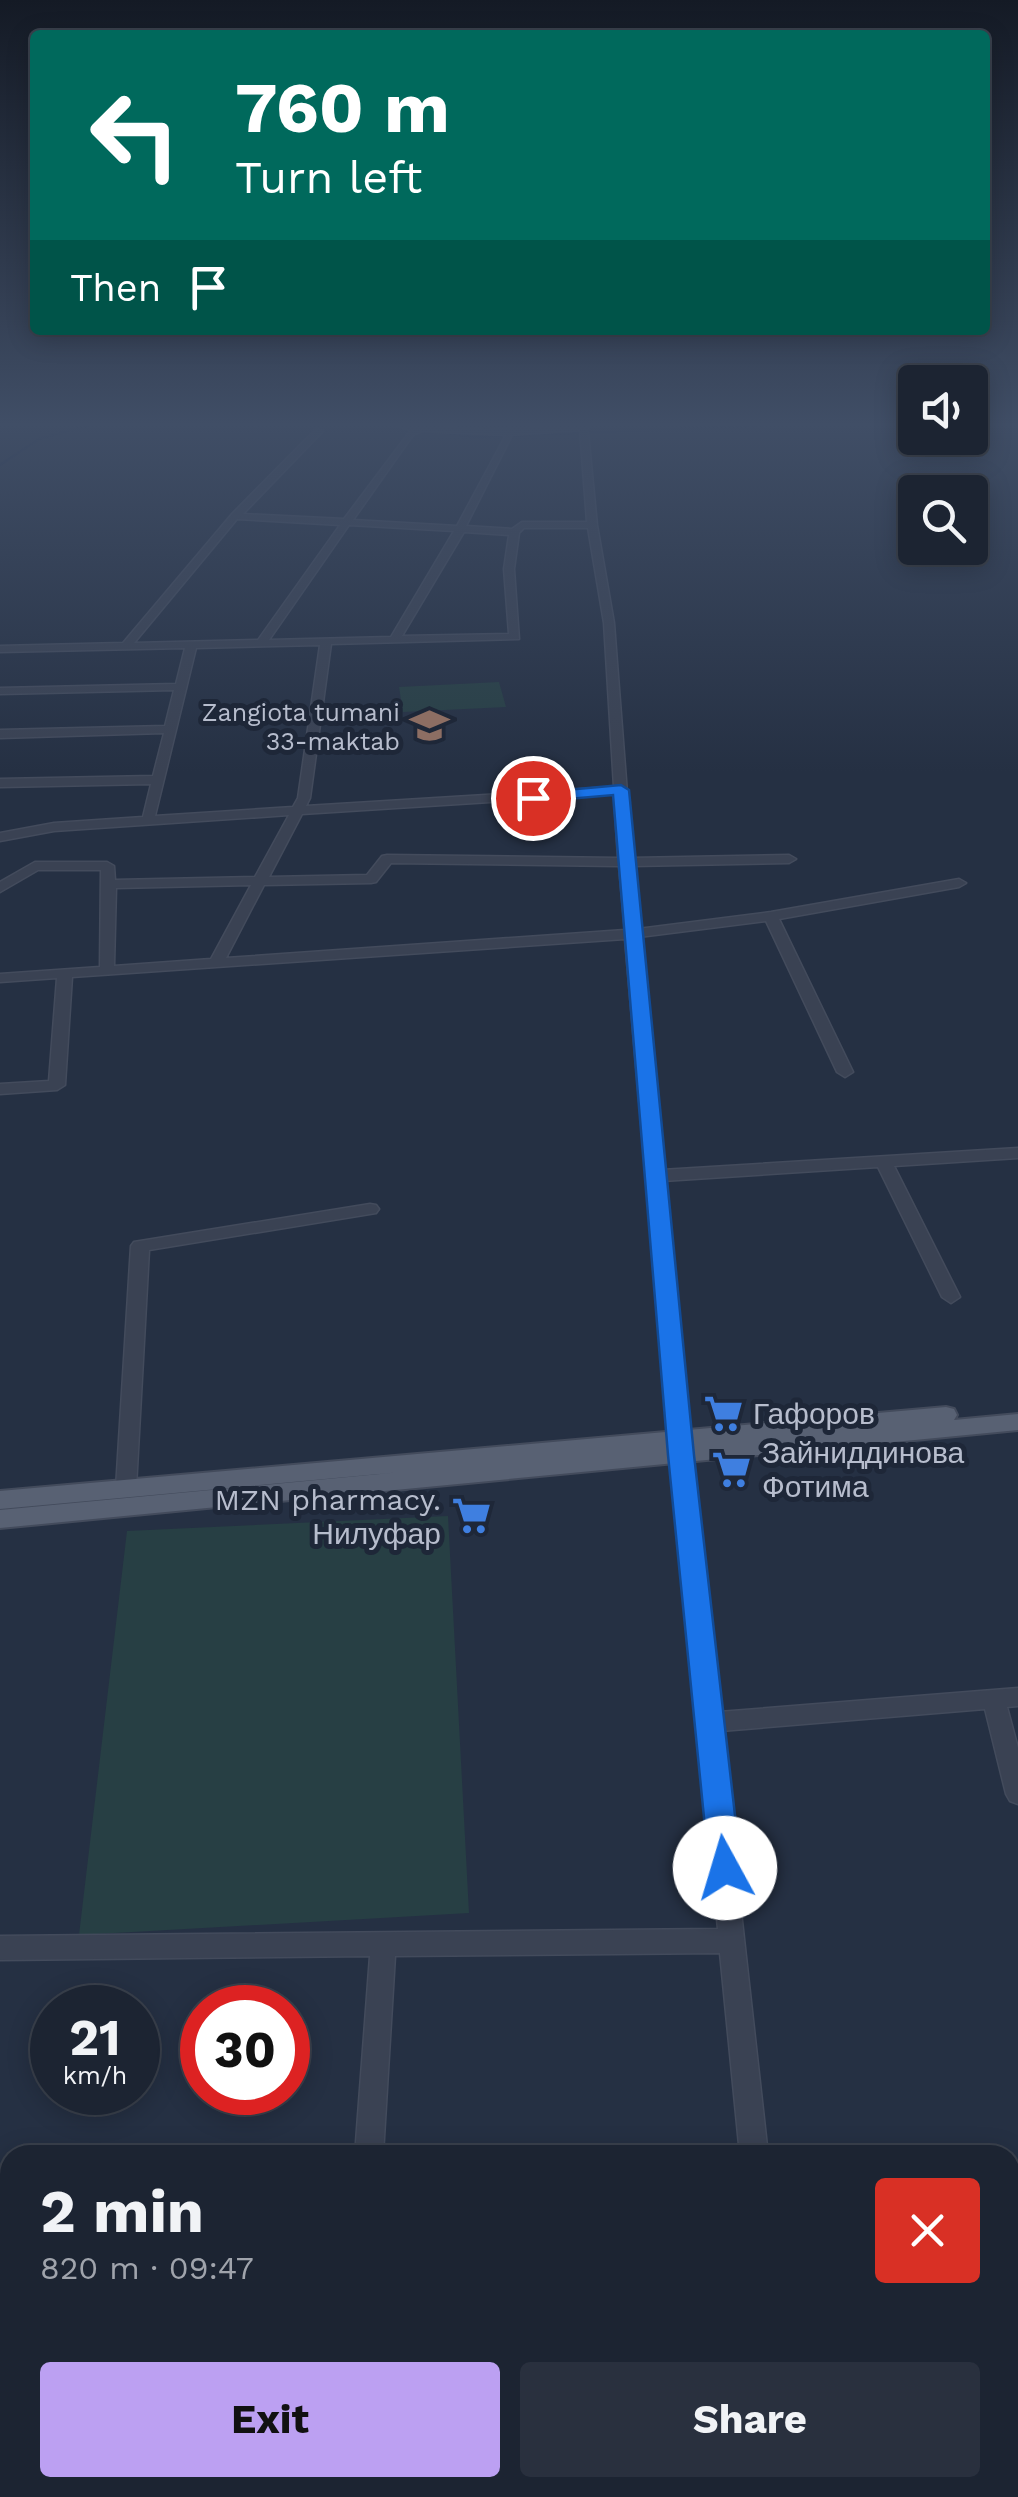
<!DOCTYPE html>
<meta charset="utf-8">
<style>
body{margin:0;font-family:"Work Sans",sans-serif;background:#29303e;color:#f1f3f6;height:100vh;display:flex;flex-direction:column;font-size:38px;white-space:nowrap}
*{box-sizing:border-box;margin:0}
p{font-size:32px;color:#a0a4ac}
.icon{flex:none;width:55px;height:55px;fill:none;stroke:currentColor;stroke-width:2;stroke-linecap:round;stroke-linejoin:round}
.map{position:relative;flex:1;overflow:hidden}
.side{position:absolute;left:0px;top:2145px;width:1020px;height:352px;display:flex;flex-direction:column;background:#1c2432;border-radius:30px 30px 0 0;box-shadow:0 5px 25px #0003,0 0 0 2px #3a414d}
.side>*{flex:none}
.guide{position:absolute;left:30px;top:30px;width:960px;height:305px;border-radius:10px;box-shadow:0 5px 25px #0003,0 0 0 2px #3a414d;background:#00695c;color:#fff;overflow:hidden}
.buttons{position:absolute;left:898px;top:365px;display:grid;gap:20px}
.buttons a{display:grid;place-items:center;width:90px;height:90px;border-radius:10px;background:#1c2432;box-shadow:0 5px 25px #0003,0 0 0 2px #3a414d;font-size:50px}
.speed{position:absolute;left:30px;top:1985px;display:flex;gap:20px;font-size:50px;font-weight:700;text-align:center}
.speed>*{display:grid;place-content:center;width:130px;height:130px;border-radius:50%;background:#1c2432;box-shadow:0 5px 25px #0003,0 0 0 2px #3a414d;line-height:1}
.speed small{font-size:25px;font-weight:400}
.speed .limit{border:15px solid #d22;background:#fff;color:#111}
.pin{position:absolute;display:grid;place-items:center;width:85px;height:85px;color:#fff;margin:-42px;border:5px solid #fff;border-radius:50%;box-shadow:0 2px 10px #0007}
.me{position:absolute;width:110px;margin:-55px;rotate:354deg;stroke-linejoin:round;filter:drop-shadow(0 0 8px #0008)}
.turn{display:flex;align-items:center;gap:35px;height:210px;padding:0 40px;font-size:45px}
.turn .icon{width:130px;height:130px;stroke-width:2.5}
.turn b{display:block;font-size:70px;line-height:85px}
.then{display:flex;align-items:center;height:95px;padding:0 40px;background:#0003;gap:20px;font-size:38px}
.round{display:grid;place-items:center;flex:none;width:105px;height:105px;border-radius:10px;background:#29303e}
.head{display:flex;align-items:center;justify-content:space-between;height:170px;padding:0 40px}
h1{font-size:60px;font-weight:700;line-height:75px}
.action{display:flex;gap:20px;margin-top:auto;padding:20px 40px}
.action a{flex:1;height:115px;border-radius:10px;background:#bca0f2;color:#111;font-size:40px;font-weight:700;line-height:115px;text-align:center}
.action a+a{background:#29303e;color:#f1f3f6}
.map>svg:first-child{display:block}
</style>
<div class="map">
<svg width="1018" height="2497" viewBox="0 0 1018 2497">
<rect width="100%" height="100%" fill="#253043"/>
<path fill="#273f44" d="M 499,682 L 506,707 L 403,712 L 399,687 Z
M 448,1516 L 469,1913 L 79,1935 L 127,1531 Z"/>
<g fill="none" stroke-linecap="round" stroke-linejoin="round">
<path stroke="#172543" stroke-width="2.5" d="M 375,422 L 475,437 L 853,422
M 0,465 L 39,439 L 100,422"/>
<defs>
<path id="minor" d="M 383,422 L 485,430 L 579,425 L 579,422 L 587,422 L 597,525 L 614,623 L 632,858 L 789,855 L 796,859 L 789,863 L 632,866 L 638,929 L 771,912 L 959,879 L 966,883 L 959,887 L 779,919 L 853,1072 L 845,1077 L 837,1072 L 766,921 L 639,937 L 662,1170 L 1018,1148 L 1018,1158 L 894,1166 L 960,1297 L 951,1303 L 942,1297 L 878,1167 L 663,1181 L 719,1712 L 1018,1688 L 1018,1706 L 1007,1707 L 1018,1748 L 1018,1804 L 1010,1801 L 1006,1794 L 985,1709 L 721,1731 L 768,2155 L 740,2155 L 720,1953 L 395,1956 L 383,2155 L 355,2155 L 370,1956 L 0,1960 L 0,1936 L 718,1929 L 669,1439 L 625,939 L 72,977 L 65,1085 L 57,1090 L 0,1094 L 0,1084 L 49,1081 L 57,978 L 0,982 L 0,974 L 100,967 L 101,870 L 38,870 L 0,892 L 0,882 L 35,862 L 107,862 L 114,866 L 115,880 L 255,877 L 289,815 L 54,831 L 0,841 L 0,833 L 54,823 L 143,817 L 151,784 L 0,787 L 0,779 L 153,776 L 164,733 L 0,738 L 0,730 L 165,726 L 174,690 L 0,694 L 0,688 L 176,684 L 185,648 L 0,652 L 0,646 L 123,643 L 232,514 L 316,429 L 323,431 L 243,514 L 344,519 L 411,430 ZM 580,430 L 587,522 L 522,522 L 512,529 L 466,526 L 511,437 L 508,435 ZM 422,431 L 506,435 L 457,526 L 353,520 L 413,435 ZM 237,519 L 340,525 L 258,640 L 134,643 ZM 349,525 L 454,531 L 391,637 L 269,640 ZM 524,528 L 588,528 L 604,623 L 614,787 L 306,806 L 310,798 L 331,644 L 519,639 L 514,569 L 519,533 ZM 464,532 L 509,535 L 504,569 L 509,634 L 402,636 ZM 320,645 L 298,798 L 293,807 L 155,816 L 196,648 ZM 614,794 L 618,858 L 387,855 L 382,856 L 367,875 L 269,877 L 302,814 ZM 391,863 L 619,866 L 625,930 L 226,958 L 264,885 L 371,883 L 376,882 ZM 251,885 L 211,959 L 114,966 L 116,888 Z
M 370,1204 L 376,1205 L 379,1209 L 376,1213 L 149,1250 L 136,1488 L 133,1493 L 126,1495 L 119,1493 L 116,1488 L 131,1246 L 134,1242 Z
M 1018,2307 L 1018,2337 L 1010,2338 L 1010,2308 Z
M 0,2327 L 10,2327 L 10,2357 L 0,2357 Z
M 10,2393 L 10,2478 L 0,2483 L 0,2397 Z
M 1010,2473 L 1018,2476 L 1018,2497 L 997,2497 L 994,2488 L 1010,2488 Z
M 330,2488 L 361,2488 L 361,2497 L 329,2497 Z
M 745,2488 L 776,2488 L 778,2497 L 746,2497 Z"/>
<path id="major" d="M 946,1407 L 954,1409 L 957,1415 L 954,1420 L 1018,1414 L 1018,1430 L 0,1528 L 0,1510 L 401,1472 L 0,1509 L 0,1491 Z"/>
</defs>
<use href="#minor" stroke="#434b5c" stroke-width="3"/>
<use href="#major" stroke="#434b5c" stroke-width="4"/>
<use href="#minor" fill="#3a4253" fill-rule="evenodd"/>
<use href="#major" fill="#586173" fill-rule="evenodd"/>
</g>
<linearGradient id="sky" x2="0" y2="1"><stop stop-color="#141a25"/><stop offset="0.55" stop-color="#404e66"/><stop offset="1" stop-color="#404e66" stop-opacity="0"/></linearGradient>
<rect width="1018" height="772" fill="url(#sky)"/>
<path fill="#1a73e8" stroke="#114b97" stroke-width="2.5" d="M 621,785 L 629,790 L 694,1455 L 741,1868 L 736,1878 L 725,1883 L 714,1878 L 709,1868 L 668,1455 L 613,795 L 533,802 L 525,798 L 533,793 Z"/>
<defs>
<symbol id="school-bare" viewBox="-9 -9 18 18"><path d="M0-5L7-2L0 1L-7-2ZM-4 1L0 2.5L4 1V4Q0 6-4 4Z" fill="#8d6e63" stroke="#1e2738" stroke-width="2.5" paint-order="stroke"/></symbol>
<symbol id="supermarket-bare" viewBox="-9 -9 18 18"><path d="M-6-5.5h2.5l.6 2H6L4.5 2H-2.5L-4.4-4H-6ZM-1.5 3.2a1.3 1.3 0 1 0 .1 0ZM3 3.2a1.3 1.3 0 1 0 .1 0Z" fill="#3f7fe0" stroke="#1e2738" stroke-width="2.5" paint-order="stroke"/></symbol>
</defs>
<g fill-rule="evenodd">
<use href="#school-bare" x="402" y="698" width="55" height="55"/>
<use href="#supermarket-bare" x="696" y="1386" width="55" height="55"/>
<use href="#supermarket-bare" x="704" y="1442" width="55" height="55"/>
<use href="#supermarket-bare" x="444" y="1488" width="55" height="55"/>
</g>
<g text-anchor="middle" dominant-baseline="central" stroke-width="10" stroke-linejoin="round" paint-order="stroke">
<g font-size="25" fill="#b7bdcd" stroke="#1e2738" text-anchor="end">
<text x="400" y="712">Zangiota tumani<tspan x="400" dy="29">33-maktab</tspan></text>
</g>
<g font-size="30" fill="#b7bdcd" stroke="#1e2738" text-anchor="start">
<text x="753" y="1413">Гафоров</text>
<text x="762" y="1452">Зайниддинова<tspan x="762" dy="34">Фотима</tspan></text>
<text x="441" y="1499" text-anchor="end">MZN pharmacy.<tspan x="441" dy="34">Нилуфар</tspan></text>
</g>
</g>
</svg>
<div class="buttons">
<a><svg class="icon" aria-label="sound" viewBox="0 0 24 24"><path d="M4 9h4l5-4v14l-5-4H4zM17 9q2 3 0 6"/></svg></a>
<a><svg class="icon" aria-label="search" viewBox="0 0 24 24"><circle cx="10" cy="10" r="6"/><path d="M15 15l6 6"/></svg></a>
</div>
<div class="speed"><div>21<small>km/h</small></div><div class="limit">30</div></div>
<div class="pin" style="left:533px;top:798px;background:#d93025"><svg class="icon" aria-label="arrive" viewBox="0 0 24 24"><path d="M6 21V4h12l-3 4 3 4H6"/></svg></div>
<svg class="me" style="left:725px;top:1868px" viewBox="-20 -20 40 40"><circle r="19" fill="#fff"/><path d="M0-13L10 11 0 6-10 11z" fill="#1a73e8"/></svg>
<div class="guide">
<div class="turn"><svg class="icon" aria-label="left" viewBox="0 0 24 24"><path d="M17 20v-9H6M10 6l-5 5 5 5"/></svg><div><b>760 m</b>Turn left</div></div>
<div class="then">Then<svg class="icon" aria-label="arrive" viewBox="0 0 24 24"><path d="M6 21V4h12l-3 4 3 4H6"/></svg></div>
</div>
<section class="side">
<div class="head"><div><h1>2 min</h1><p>820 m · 09:47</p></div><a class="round" style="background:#d93025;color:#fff"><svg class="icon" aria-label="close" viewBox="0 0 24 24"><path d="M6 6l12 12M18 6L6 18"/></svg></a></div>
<div class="action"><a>Exit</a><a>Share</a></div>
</section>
</div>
